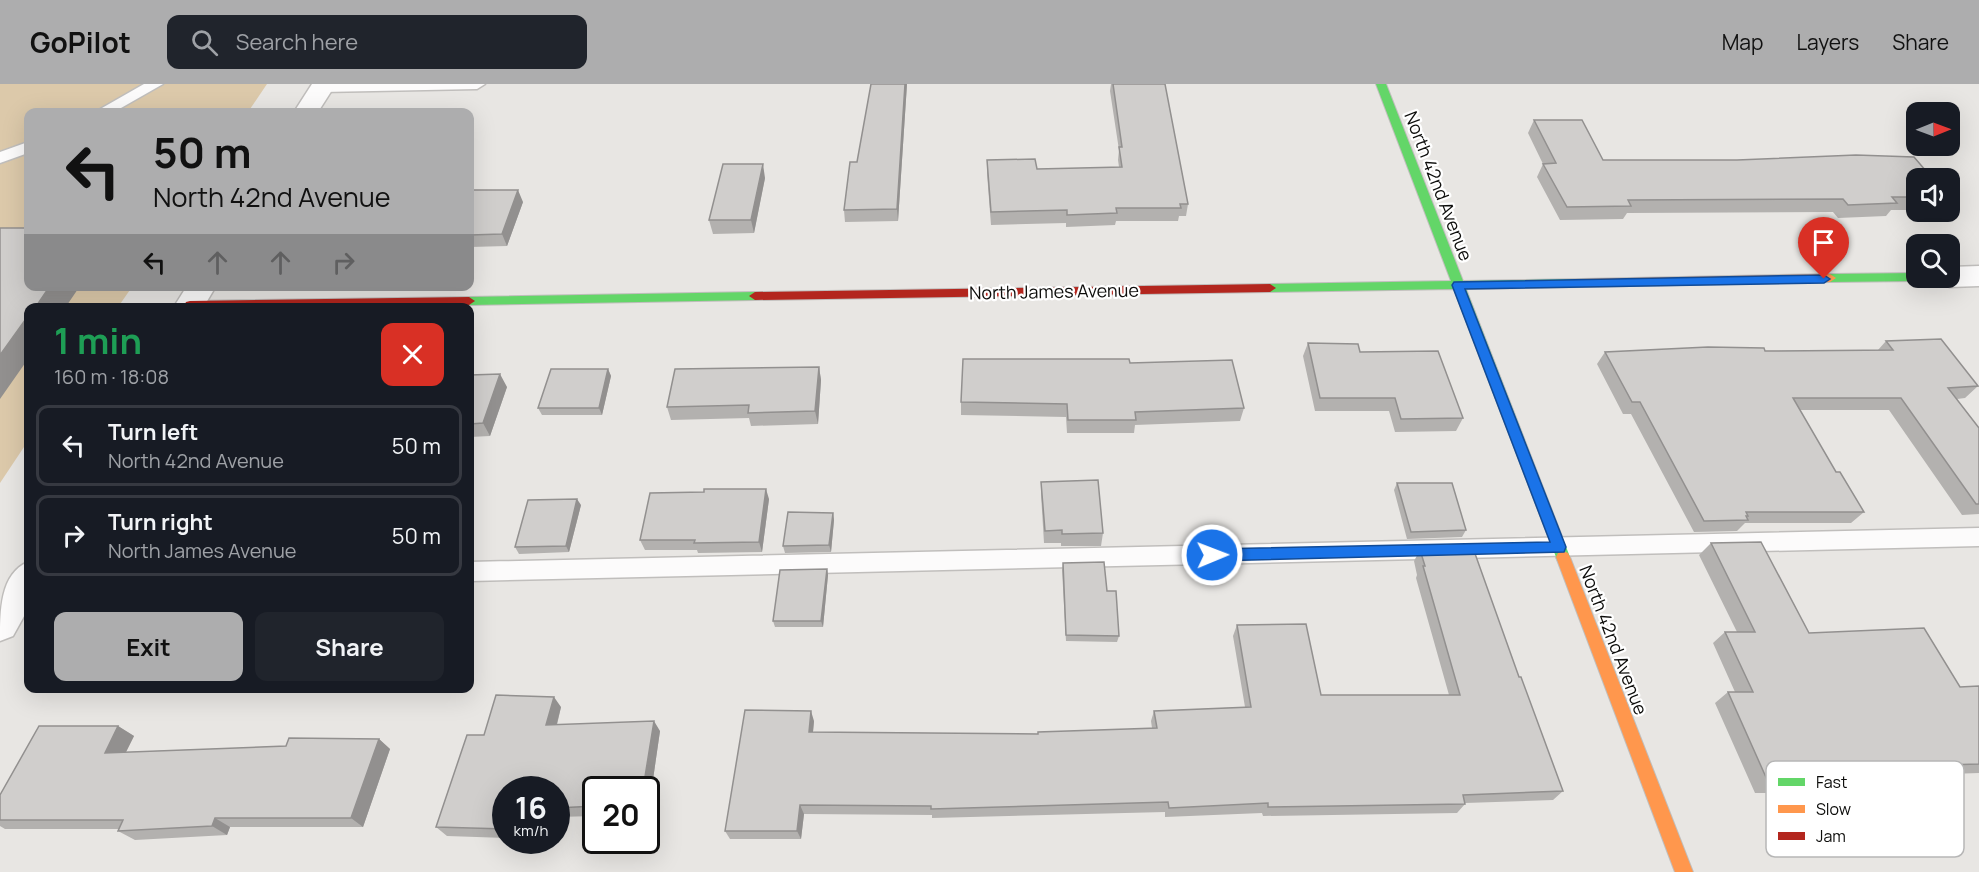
<!DOCTYPE html>
<meta charset="utf-8">
<style>
body{margin:0;font-family:Manrope,sans-serif;background:#20242c;color:#f1f3f6;height:100vh;display:flex;flex-direction:column;font-size:22px;white-space:nowrap}
*{box-sizing:border-box;margin:0}
p{font-size:20px;color:#9ea1a6}
.icon{flex:none;width:33px;height:33px;fill:none;stroke:currentColor;stroke-width:2;stroke-linecap:round;stroke-linejoin:round}
.map{position:relative;flex:1;overflow:hidden}
.side{position:absolute;left:24px;top:219px;width:450px;height:390px;display:flex;flex-direction:column;background:#171b24;border-radius:12px;box-shadow:0 6px 24px #0002}
.side>*{flex:none}
.hud{position:absolute;left:24px;top:24px;width:450px;height:183px;border-radius:12px;box-shadow:0 6px 24px #0002;background:#adadae;color:#111;overflow:hidden}
.needle{width:39px;rotate:89deg}
.buttons{position:absolute;left:1906px;top:18px;display:grid;gap:12px}
.buttons a{display:grid;place-items:center;width:54px;height:54px;border-radius:12px;background:#171b24;box-shadow:0 6px 24px #0002;font-size:30px}
.speed{position:absolute;left:492px;top:692px;display:flex;gap:12px;font-size:30px;font-weight:700;text-align:center}
.speed>*{display:grid;place-content:center;width:78px;height:78px;border-radius:50%;background:#171b24;box-shadow:0 6px 24px #0002;line-height:1}
.speed small{font-size:15px;font-weight:400}
.speed .limit{border:3px solid #111;border-radius:9px;background:#fff;color:#111}
.pin{position:absolute;display:grid;place-items:center;width:51px;height:51px;color:#fff;margin:-62px -26px;border-radius:50% 50% 50% 0;rotate:-45deg;box-shadow:0 0 6px #0007}
.pin .icon{rotate:45deg}
.me{position:absolute;width:66px;margin:-33px;rotate:89deg;stroke-linejoin:round;filter:drop-shadow(0 0 4px #0008)}
.turn{display:flex;align-items:center;gap:21px;height:126px;padding:0 30px;font-size:27px}
.turn .icon{width:78px;height:78px;stroke-width:2.5}
.turn b{display:block;font-size:42px;line-height:51px}
.lanes{display:flex;align-items:center;height:57px;padding:0 30px;background:#0003;justify-content:center;gap:30px;direction:ltr}
.lanes .off{opacity:.35}
.round{display:grid;place-items:center;flex:none;width:63px;height:63px;border-radius:12px;background:#20242c}
.headline{display:flex;align-items:center;justify-content:space-between;height:102px;padding:0 30px}
h1{font-size:36px;font-weight:700;line-height:45px;color:#1e9e55}
.action{display:flex;gap:12px;margin-top:auto;padding:12px 30px}
.action a{flex:1;height:69px;border-radius:12px;background:#adadae;color:#111;font-size:24px;font-weight:700;line-height:69px;text-align:center}
.action a+a{background:#20242c;color:#f1f3f6}
ul{padding:0;list-style:none}
li{display:flex;align-items:center;gap:18px;height:81px;margin:0 12px 9px;padding:0 18px;border:3px solid #363941;border-radius:12px}
li div{flex:1}
li b{display:block;font-size:22px}
li em{font-style:normal}
header{display:flex;align-items:center;gap:36px;box-sizing:border-box;height:84px;padding:0 30px;background:#adadae;color:#111}
header strong{font-size:28px}
nav{display:flex;gap:33px;margin-inline-start:auto;font-size:21px}
.search{width:420px;height:54px;background:#20242c;display:flex;align-items:center;gap:15px;box-sizing:border-box;padding:0 21px;border-radius:12px;color:#9ea1a6;font-size:22px}
.map>svg:first-child{display:block}
</style>
<header>
<strong>GoPilot</strong>
<div class="search"><svg class="icon" aria-label="search" viewBox="0 0 24 24"><circle cx="10" cy="10" r="6"/><path d="M15 15l6 6"/></svg>Search here</div>
<nav><a>Map</a><a>Layers</a><a>Share</a></nav>
</header>
<div class="map">
<svg width="1979" height="788" viewBox="0 0 1979 788">
<rect width="100%" height="100%" fill="#e8e6e3"/>
<path fill="#dcc9aa" d="M 0,0 L 267,0 L 248,28 L 28,28 L 28,202 L 132,203 L 118,223 L 28,224 L 28,357 L 0,399 Z"/>
<g fill="none" stroke-linecap="round" stroke-linejoin="round">
<defs>
<path id="lane" d="M 144,0 L 163,0 L 114,28 L 95,28 Z
M 316,0 L 485,0 L 477,5 L 322,8 L 317,6 L 314,3 Z
M 28,58 L 28,69 L 0,79 L 0,68 Z
M 1979,444 L 1979,462 L 470,497 L 470,478 Z"/>
<path id="street" d="M 312,0 L 332,0 L 334,3 L 318,28 L 294,28 Z
M 1979,182 L 1979,202 L 1950,203 L 1940,200 L 1936,194 L 1950,194 L 1950,183 Z
M 187,202 L 216,202 L 203,224 L 177,224 L 175,221 Z
M 28,478 L 28,525 L 13,552 L 0,557 C 0,527 0,490 28,478 Z"/>
<path id="fast" d="M 1376,0 L 1386,0 L 1463,197 L 1581,195 L 1587,199 L 1581,203 L 1466,205 L 1570,473 L 1568,477 L 1563,479 L 1558,477 L 1556,473 L 1454,205 L 1270,208 L 1264,204 L 1270,200 L 1451,197 Z
M 1917,189 L 1917,194 L 1923,194 L 1917,197 L 1830,198 L 1824,194 L 1830,190 Z
M 755,208 L 761,212 L 755,216 L 469,221 L 463,217 L 469,213 Z"/>
<path id="slow" d="M 1830,190 L 1836,194 L 1830,198 L 1581,203 L 1575,199 L 1581,195 Z
M 1563,467 L 1568,469 L 1570,473 L 1693,788 L 1675,788 L 1556,473 L 1558,469 Z"/>
<path id="jam" d="M 1270,200 L 1276,204 L 1270,208 L 755,216 L 749,212 L 755,208 Z
M 469,213 L 475,217 L 469,221 L 183,224 L 186,218 L 190,217 Z"/>
</defs>
<use href="#lane" stroke="#c0bebc" stroke-width="3"/>
<use href="#street" stroke="#c0bebc" stroke-width="3"/>
<use href="#fast" stroke="#c0bebc" stroke-width="2"/>
<use href="#slow" stroke="#c0bebc" stroke-width="2"/>
<use href="#jam" stroke="#c0bebc" stroke-width="2"/>
<use href="#lane" fill="#fcfbfb" fill-rule="evenodd"/>
<use href="#street" fill="#fcfbfb" fill-rule="evenodd"/>
<use href="#fast" fill="#63d668" fill-rule="evenodd"/>
<use href="#slow" fill="#ff974d" fill-rule="evenodd"/>
<use href="#jam" fill="#b3261e" fill-rule="evenodd"/>
</g>
<path fill="#b3b1af" d="M 907,0 L 898,137 L 845,138 L 844,126 Z
M 1111,0 L 1165,0 L 1188,120 L 1186,132 L 1179,132 L 1178,137 L 1116,137 L 1115,141 L 1066,143 L 1066,139 L 991,141 L 987,89 L 987,76 L 1037,85 L 1119,83 L 1118,76 L 1119,66 L 1110,7 Z
M 1534,36 L 1603,76 L 1917,94 L 1917,126 L 1891,126 L 1886,132 L 1838,134 L 1833,128 L 1627,129 L 1623,135 L 1560,136 L 1537,93 L 1543,80 L 1528,49 Z
M 765,94 L 754,149 L 713,150 L 709,136 Z
M 470,106 L 523,118 L 507,162 L 470,163 Z
M 1886,257 L 1978,302 L 1965,314 L 1957,315 L 1979,344 L 1979,430 L 1962,431 L 1889,326 L 1800,326 L 1836,388 L 1864,428 L 1851,439 L 1745,439 L 1737,447 L 1694,448 L 1631,330 L 1623,330 L 1597,280 L 1605,268 L 1878,266 Z
M 1308,259 L 1360,268 L 1463,334 L 1456,347 L 1395,348 L 1389,327 L 1315,327 L 1303,272 Z
M 1130,279 L 1244,324 L 1240,337 L 1135,341 L 1134,349 L 1067,349 L 1066,333 L 961,331 L 961,318 Z
M 819,283 L 821,296 L 818,340 L 751,342 L 749,334 L 671,336 L 667,323 Z
M 608,285 L 611,292 L 602,331 L 542,331 L 538,324 Z
M 470,291 L 507,303 L 490,352 L 470,353 Z
M 1041,398 L 1103,449 L 1101,462 L 1061,462 L 1061,459 L 1044,459 L 1041,410 Z
M 1397,399 L 1466,446 L 1462,453 L 1407,455 L 1394,406 Z
M 704,408 L 769,415 L 762,468 L 698,469 L 697,466 L 645,466 L 640,456 Z
M 581,421 L 569,468 L 519,470 L 515,463 Z
M 833,429 L 834,436 L 831,468 L 785,469 L 783,462 Z
M 1711,459 L 1809,549 L 1960,603 L 1979,602 L 1979,689 L 1892,692 L 1823,691 L 1827,700 L 1812,709 L 1755,709 L 1715,619 L 1728,608 L 1735,608 L 1713,559 L 1725,548 L 1737,548 L 1699,471 Z
M 1420,466 L 1519,593 L 1563,707 L 1553,716 L 1465,719 L 1465,720 L 1457,729 L 1263,732 L 1262,729 L 1165,733 L 1165,728 L 932,734 L 932,731 L 804,730 L 801,755 L 730,755 L 725,747 L 814,637 L 813,648 L 1038,650 L 1152,644 L 1151,637 L 1154,627 L 1245,623 L 1233,552 L 1237,541 L 1321,611 L 1449,611 L 1416,494 L 1417,491 L 1414,477 Z
M 1063,479 L 1107,507 L 1119,552 L 1117,558 L 1066,557 L 1062,486 Z
M 827,485 L 828,491 L 823,543 L 775,543 L 773,537 Z
M 561,623 L 557,641 L 660,647 L 648,730 L 646,730 L 646,705 L 596,705 L 596,732 L 556,733 L 556,705 L 506,705 L 506,754 L 447,752 L 436,743 L 484,651 Z
M 118,642 L 134,652 L 126,668 L 286,662 L 379,655 L 390,665 L 363,743 L 230,743 L 227,751 L 135,756 L 118,747 L 119,745 L 5,745 L 0,742 L 0,711 Z"/>
<path fill="#92908f" d="M 905,0 L 907,0 L 898,137 L 897,125 Z
M 763,80 L 765,94 L 754,149 L 751,136 Z
M 518,106 L 523,118 L 507,162 L 502,150 Z
M 50,202 L 80,202 L 65,224 L 35,224 Z
M 28,232 L 28,275 L 0,315 L 0,271 Z
M 819,283 L 821,296 L 818,340 L 815,327 Z
M 608,285 L 611,292 L 602,331 L 599,324 Z
M 500,290 L 507,303 L 490,352 L 483,339 Z
M 766,405 L 769,415 L 762,468 L 759,458 Z
M 577,415 L 581,421 L 569,468 L 566,462 Z
M 833,429 L 834,436 L 831,468 L 829,461 Z
M 827,485 L 828,491 L 823,543 L 821,537 Z
M 554,613 L 561,623 L 554,651 L 546,641 Z
M 811,627 L 814,637 L 812,658 L 809,648 Z
M 654,637 L 660,647 L 648,730 L 646,728 L 646,705 L 643,705 Z
M 118,642 L 134,652 L 121,678 L 105,669 Z
M 379,655 L 390,665 L 363,743 L 351,734 Z
M 800,721 L 804,730 L 801,755 L 797,747 Z
M 215,734 L 230,743 L 227,751 L 212,742 Z"/>
<path fill="#d0cecc" stroke="#92908f" stroke-width="1.5" d="M 871,0 L 905,0 L 897,125 L 844,126 L 850,78 L 857,78 Z
M 1113,0 L 1165,0 L 1188,120 L 1180,120 L 1181,124 L 1116,124 L 1117,129 L 1067,131 L 1067,126 L 991,128 L 987,76 L 1035,75 L 1037,85 L 1122,83 L 1119,63 L 1122,63 Z
M 1534,36 L 1582,36 L 1603,76 L 1737,76 L 1856,71 L 1914,73 L 1932,94 L 1917,94 L 1917,113 L 1892,113 L 1897,119 L 1848,121 L 1843,115 L 1628,116 L 1631,122 L 1567,123 L 1543,80 L 1556,79 Z
M 723,80 L 763,80 L 751,136 L 709,136 Z
M 470,106 L 518,106 L 502,150 L 470,151 Z
M 0,144 L 28,144 L 28,202 L 50,202 L 35,224 L 28,224 L 28,232 L 0,271 Z
M 1941,255 L 1978,302 L 1948,304 L 1979,344 L 1979,420 L 1976,420 L 1901,314 L 1793,314 L 1836,388 L 1840,388 L 1864,428 L 1746,428 L 1748,432 L 1746,432 L 1748,436 L 1704,437 L 1640,318 L 1632,318 L 1605,268 L 1708,263 L 1764,264 L 1765,267 L 1893,266 L 1886,257 Z
M 1308,259 L 1358,260 L 1360,268 L 1438,267 L 1463,334 L 1401,335 L 1395,314 L 1320,314 Z
M 963,275 L 1129,275 L 1130,279 L 1232,276 L 1244,324 L 1135,328 L 1136,336 L 1068,336 L 1067,320 L 961,318 Z
M 819,283 L 815,327 L 748,329 L 749,321 L 667,323 L 675,285 Z
M 551,285 L 608,285 L 599,324 L 538,324 Z
M 500,290 L 483,339 L 470,340 L 470,291 Z
M 1098,396 L 1103,449 L 1062,450 L 1062,446 L 1045,447 L 1041,398 Z
M 1397,399 L 1452,399 L 1466,446 L 1411,448 Z
M 704,405 L 766,405 L 759,458 L 694,459 L 695,456 L 640,456 L 650,409 L 704,408 Z
M 577,415 L 566,462 L 515,463 L 528,416 Z
M 788,428 L 833,429 L 829,461 L 783,462 Z
M 1761,458 L 1809,549 L 1924,544 L 1960,603 L 1979,602 L 1979,680 L 1908,682 L 1818,682 L 1827,700 L 1769,700 L 1728,608 L 1753,608 L 1725,548 L 1755,548 L 1711,459 Z
M 1473,464 L 1519,593 L 1521,593 L 1563,707 L 1463,711 L 1465,720 L 1268,723 L 1268,719 L 1169,724 L 1168,718 L 931,725 L 931,722 L 800,721 L 797,747 L 725,747 L 745,626 L 811,627 L 809,648 L 1038,650 L 1038,648 L 1157,644 L 1154,627 L 1251,623 L 1237,541 L 1306,540 L 1321,611 L 1460,611 L 1423,482 L 1425,482 L 1420,466 Z
M 1104,478 L 1107,507 L 1116,507 L 1119,552 L 1066,551 L 1063,479 Z
M 827,485 L 821,537 L 773,537 L 780,486 Z
M 496,611 L 554,613 L 546,641 L 654,637 L 643,705 L 596,705 L 596,722 L 556,724 L 556,705 L 506,705 L 506,745 L 436,743 L 467,651 L 484,651 Z
M 39,642 L 118,642 L 105,669 L 286,662 L 289,654 L 379,655 L 351,734 L 215,734 L 212,742 L 118,747 L 123,736 L 0,736 L 0,711 Z"/>
<path fill="#1a73e8" stroke="#114b97" stroke-width="1.5" d="M 1824,191 L 1830,195 L 1824,199 L 1465,205 L 1566,463 L 1564,468 L 1212,477 L 1207,476 L 1205,471 L 1207,467 L 1212,465 L 1550,458 L 1452,201 L 1454,198 Z"/>
<g text-anchor="middle" dominant-baseline="central" stroke-width="4.5" stroke-linejoin="round" paint-order="stroke">
<g font-size="18" fill="#0c0c0a" stroke="#fff">
<text transform="translate(1439 102) rotate(69)">North 42nd Avenue</text>
<text transform="translate(1054 207) rotate(-1)">North James Avenue</text>
<text transform="translate(1614 556) rotate(69)">North 42nd Avenue</text>
</g>
</g>
<rect x="1766" y="677" width="198" height="96" rx="9" fill="#fff" stroke="#b6b6b6" stroke-width="1.5"/>
<rect x="1778" y="694" width="27" height="8" fill="#63d668"/>
<rect x="1778" y="721" width="27" height="8" fill="#ff974d"/>
<rect x="1778" y="748" width="27" height="8" fill="#b3261e"/>
<g font-size="16" fill="#0c0c0a">
<text x="1816" y="704">Fast</text>
<text x="1816" y="731">Slow</text>
<text x="1816" y="758">Jam</text>
</g>
</svg>
<div class="buttons">
<a><svg class="needle" viewBox="-14 -14 28 28"><path d="M0-13l5 13h-10z" fill="#e53935"/><path d="M0 13l5-13h-10z" fill="#9ea1a6"/></svg></a>
<a><svg class="icon" aria-label="sound" viewBox="0 0 24 24"><path d="M4 9h4l5-4v14l-5-4H4zM17 9q2 3 0 6"/></svg></a>
<a><svg class="icon" aria-label="search" viewBox="0 0 24 24"><circle cx="10" cy="10" r="6"/><path d="M15 15l6 6"/></svg></a>
</div>
<div class="speed"><div>16<small>km/h</small></div><div class="limit">20</div></div>
<div class="pin" style="left:1824px;top:195px;background:#d93025"><svg class="icon" aria-label="arrive" viewBox="0 0 24 24"><path d="M6 21V4h12l-3 4 3 4H6"/></svg></div>
<svg class="me" style="left:1212px;top:471px" viewBox="-20 -20 40 40"><circle r="17" fill="#1a73e8" stroke="#fff" stroke-width="3"/><path d="M0-11L8 9 0 5-8 9z" fill="#fff"/></svg>
<div class="hud">
<div class="turn"><svg class="icon" aria-label="left" viewBox="0 0 24 24"><path d="M17 20v-9H6M10 6l-5 5 5 5"/></svg><div><b>50 m</b>North 42nd Avenue</div></div>
<div class="lanes"><svg class="icon" aria-label="left" viewBox="0 0 24 24"><path d="M17 20v-9H6M10 6l-5 5 5 5"/></svg><svg class="icon off" aria-label="ahead" viewBox="0 0 24 24"><path d="M12 20V5M6 11l6-6 6 6"/></svg><svg class="icon off" aria-label="ahead" viewBox="0 0 24 24"><path d="M12 20V5M6 11l6-6 6 6"/></svg><svg class="icon off" aria-label="right" viewBox="0 0 24 24"><path d="M7 20v-9h11M14 6l5 5-5 5"/></svg></div>
</div>
<section class="side">
<div class="headline"><div><h1>1 min</h1><p>160 m · 18:08</p></div><a class="round" style="background:#d93025;color:#fff"><svg class="icon" aria-label="close" viewBox="0 0 24 24"><path d="M6 6l12 12M18 6L6 18"/></svg></a></div>
<ul>
<li><svg class="icon" aria-label="left" viewBox="0 0 24 24"><path d="M17 20v-9H6M10 6l-5 5 5 5"/></svg><div><b>Turn left</b><p>North 42nd Avenue</p></div><em>50 m</em></li>
<li><svg class="icon" aria-label="right" viewBox="0 0 24 24"><path d="M7 20v-9h11M14 6l5 5-5 5"/></svg><div><b>Turn right</b><p>North James Avenue</p></div><em>50 m</em></li>
</ul>
<div class="action"><a>Exit</a><a>Share</a></div>
</section>
</div>
